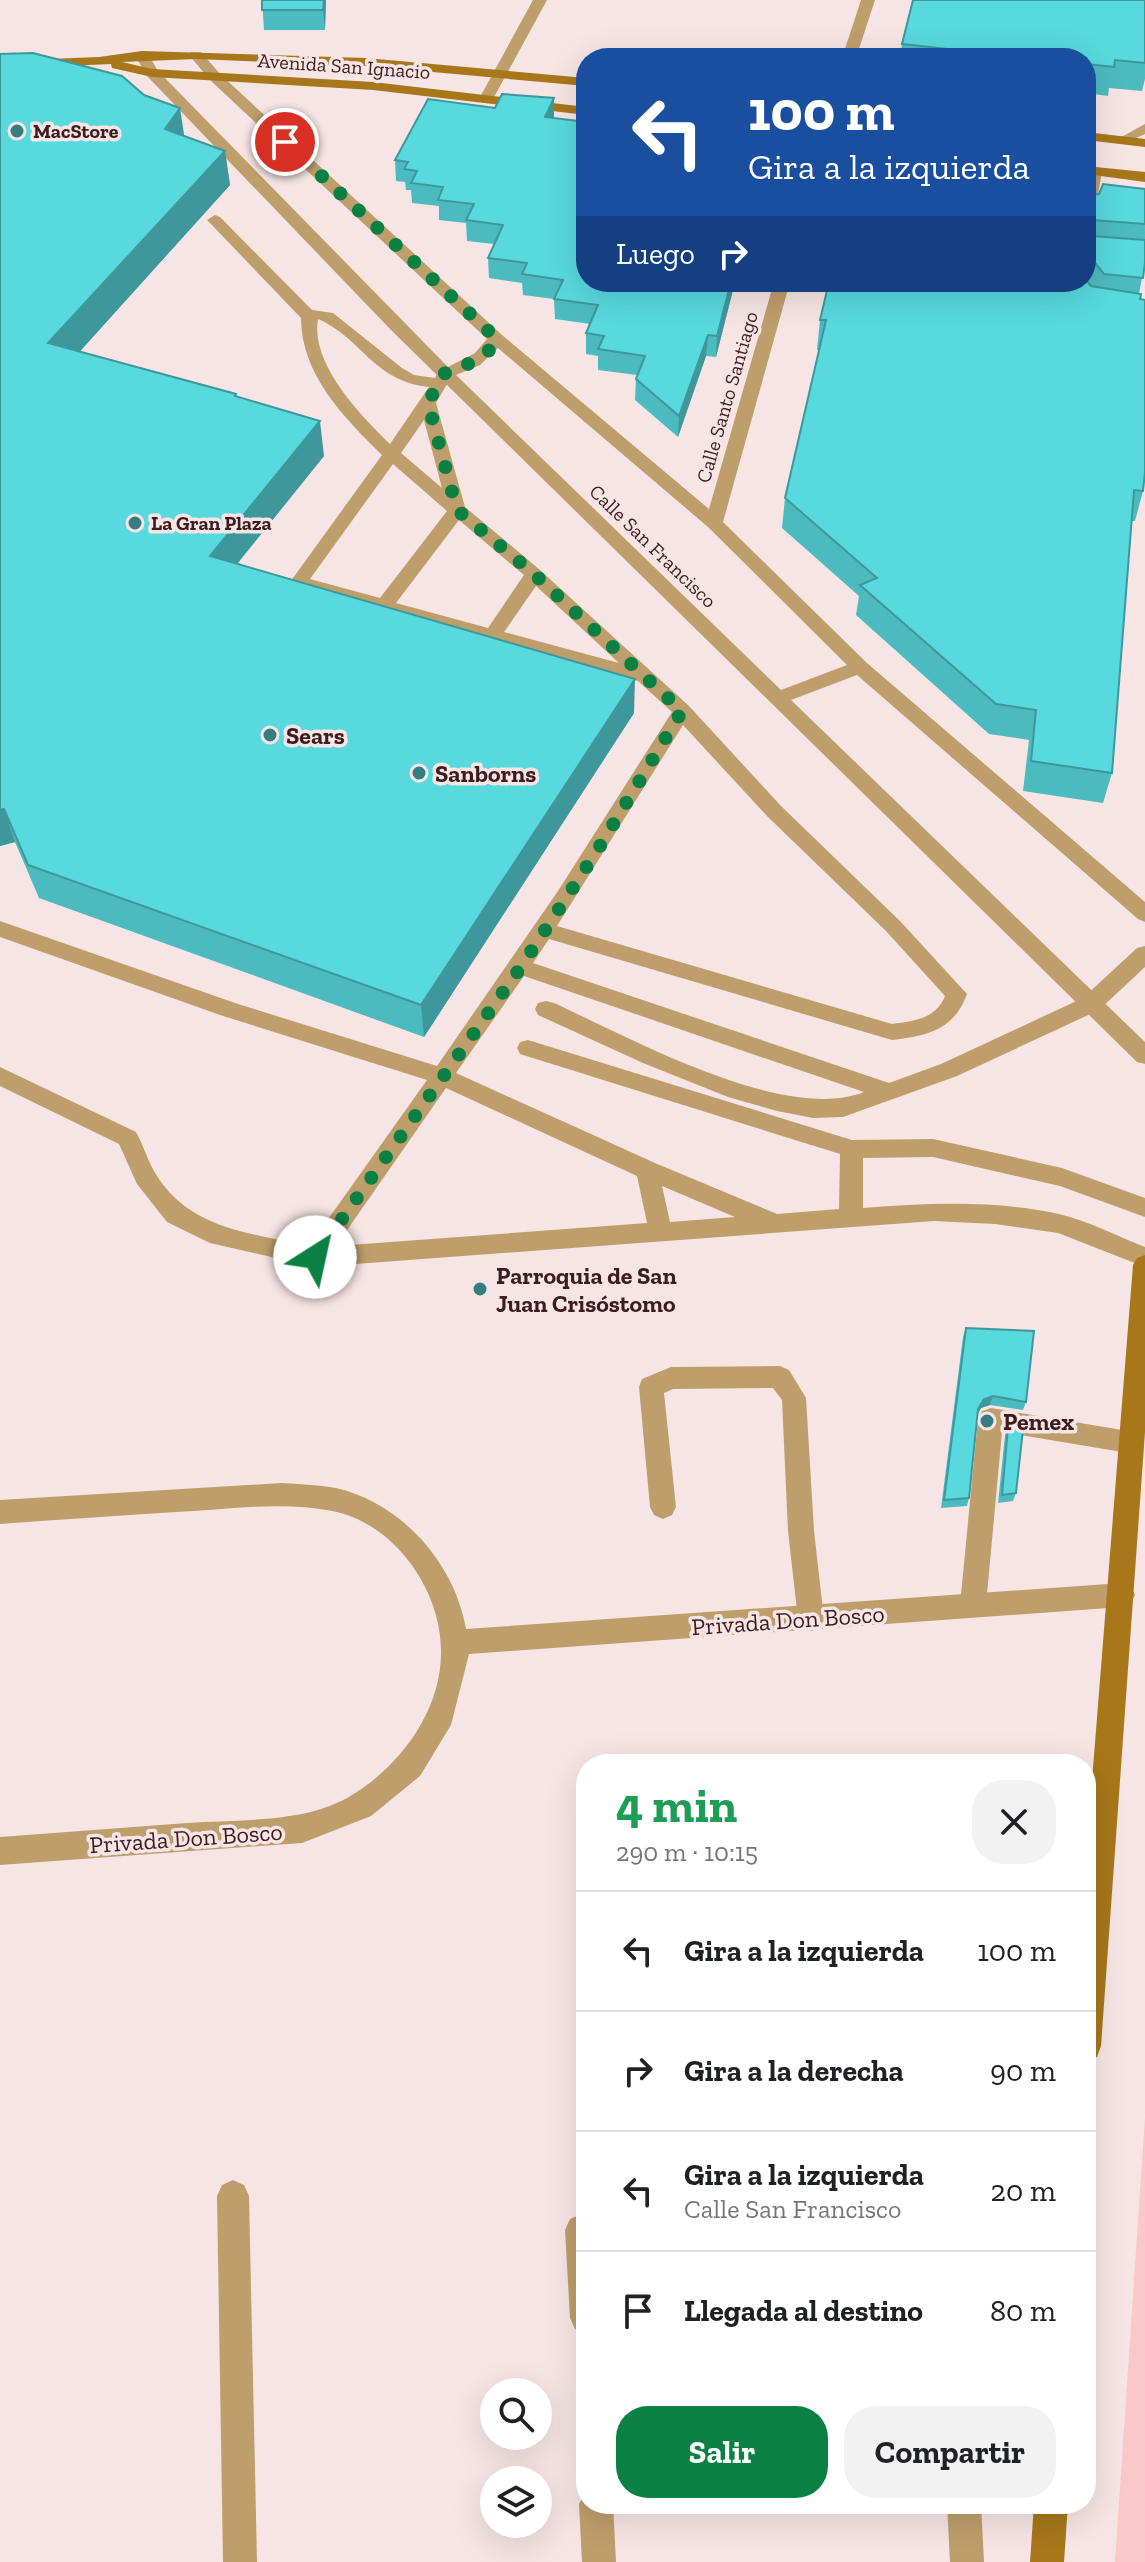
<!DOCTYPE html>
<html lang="es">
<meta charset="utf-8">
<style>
body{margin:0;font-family:"Zilla Slab",serif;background:#f2f2f2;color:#202124;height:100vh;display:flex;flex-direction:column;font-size:30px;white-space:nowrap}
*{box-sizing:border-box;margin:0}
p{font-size:26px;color:#757577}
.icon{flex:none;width:44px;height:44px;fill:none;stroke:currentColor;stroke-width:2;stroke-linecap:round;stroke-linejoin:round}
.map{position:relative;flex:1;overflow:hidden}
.details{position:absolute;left:576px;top:1754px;width:520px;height:760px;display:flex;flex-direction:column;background:#fff;border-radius:32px;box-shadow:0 8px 32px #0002}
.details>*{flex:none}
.banner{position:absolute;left:576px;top:48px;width:520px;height:244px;border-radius:32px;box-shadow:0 8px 32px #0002;background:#1a4fa0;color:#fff;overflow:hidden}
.fabs{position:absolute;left:480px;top:2378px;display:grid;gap:16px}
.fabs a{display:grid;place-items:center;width:72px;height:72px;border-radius:50%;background:#fff;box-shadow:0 8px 32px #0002;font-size:40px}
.pin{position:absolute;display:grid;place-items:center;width:68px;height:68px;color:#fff;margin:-34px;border:4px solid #fff;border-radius:50%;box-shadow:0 2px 8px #0007}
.me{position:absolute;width:88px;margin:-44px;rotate:35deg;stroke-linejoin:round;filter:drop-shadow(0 0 6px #0008)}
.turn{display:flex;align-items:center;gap:28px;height:168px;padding:0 40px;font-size:36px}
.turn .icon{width:104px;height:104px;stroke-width:2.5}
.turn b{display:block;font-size:56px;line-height:68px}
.then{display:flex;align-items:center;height:76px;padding:0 40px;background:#0003;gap:16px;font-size:30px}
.round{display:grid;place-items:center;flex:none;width:84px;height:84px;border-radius:32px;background:#f2f2f2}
.headline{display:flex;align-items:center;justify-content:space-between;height:136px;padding:0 40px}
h1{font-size:48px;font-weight:800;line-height:60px;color:#1e9e55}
.action{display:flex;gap:16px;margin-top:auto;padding:16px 40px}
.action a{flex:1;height:92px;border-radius:32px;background:#0b8043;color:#fff;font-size:32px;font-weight:800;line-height:92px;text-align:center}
.action a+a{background:#f2f2f2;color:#202124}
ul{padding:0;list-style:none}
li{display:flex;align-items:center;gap:24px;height:120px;padding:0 40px;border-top:2px solid #e0e0e0}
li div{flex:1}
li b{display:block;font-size:30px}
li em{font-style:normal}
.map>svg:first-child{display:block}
</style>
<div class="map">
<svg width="1145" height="2562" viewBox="0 0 1145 2562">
<rect width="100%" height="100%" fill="#f7e5e5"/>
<path fill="#fac8c8" d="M 1145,2117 L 1145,2562 L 1115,2562 Z"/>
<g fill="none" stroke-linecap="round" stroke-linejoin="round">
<path fill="#be9e6b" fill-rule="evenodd" d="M 1145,124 L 1145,134 L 1123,144 L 1116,140 Z
M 1094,166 L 1102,171 L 1094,218 L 1086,223 L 1086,174 L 1089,168 Z
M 215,215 L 220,217 L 312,310 L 333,313 L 402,368 L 414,375 L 435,378 L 439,370 L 451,370 L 453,374 L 436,403 L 465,507 L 540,570 L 689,706 L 781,806 L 900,921 L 967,994 C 954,1030 927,1036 892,1040 L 549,939 L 533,963 L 889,1083 L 941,1064 L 1083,998 L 1137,948 L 1145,946 L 1145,967 L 1099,1010 L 957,1076 L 843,1117 L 813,1118 L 777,1111 L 728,1097 L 643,1063 L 538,1015 L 535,1009 L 538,1003 L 546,1001 L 554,1003 C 629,1037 784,1124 864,1092 L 524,976 L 456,1073 L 655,1163 L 777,1214 L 839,1209 L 840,1154 L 520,1054 L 517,1048 L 520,1042 L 528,1040 L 852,1140 L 933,1139 L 1062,1168 L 1145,1198 L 1145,1217 L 1060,1186 L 933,1157 L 863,1158 L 863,1208 C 929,1203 994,1200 1059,1214 C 1088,1221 1117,1236 1145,1247 L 1145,1267 L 1058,1233 L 995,1224 L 934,1221 L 315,1267 L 210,1243 L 167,1222 L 137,1184 L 119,1144 L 0,1086 L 0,1067 L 136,1132 C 143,1144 147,1159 154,1171 C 188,1230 249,1232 309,1246 L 427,1080 L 223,1016 L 0,937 L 0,921 L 238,1004 L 437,1066 L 558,891 L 672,712 L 638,681 L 293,586 L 290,582 L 293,578 L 382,455 C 344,418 301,374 301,318 L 210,223 L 207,220 ZM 318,319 C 362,338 373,381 429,387 L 390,444 C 360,415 310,363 318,319 ZM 424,420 L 442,488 L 401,453 ZM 393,464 L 447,511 L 380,598 L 310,579 ZM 459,520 L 524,575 L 488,628 L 396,603 ZM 536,586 L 619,663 L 504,632 ZM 683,725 L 767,816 L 886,931 L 945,996 C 936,1019 914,1021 892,1024 L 557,926 ZM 446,1088 L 637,1176 L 647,1223 L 336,1246 ZM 662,1186 L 735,1217 L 670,1222 Z
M 780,1366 L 789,1370 L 806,1398 L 814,1531 L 824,1619 L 820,1628 L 811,1631 L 802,1628 L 798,1619 L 788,1531 L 782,1400 L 773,1388 L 673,1389 L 664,1393 L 676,1507 L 672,1515 L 663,1519 L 654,1515 L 650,1507 L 639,1387 L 642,1379 L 671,1367 Z
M 991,1408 L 1134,1432 L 1143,1435 L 1143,1451 L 1134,1454 L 1002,1432 L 986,1605 L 982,1614 L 973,1617 L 964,1614 L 960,1605 L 978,1419 L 982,1411 Z
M 233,2180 L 244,2185 L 249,2196 L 257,2562 L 223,2562 L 217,2196 L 222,2185 Z
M 581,2214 L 586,2216 L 586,2334 L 575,2329 L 570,2318 L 565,2230 L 570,2219 Z
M 586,2491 L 586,2504 L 613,2504 L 616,2562 L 582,2562 L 579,2504 Z
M 947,2504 L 981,2504 L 984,2562 L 950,2562 Z"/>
<path fill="#be9e6b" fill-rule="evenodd" d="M 533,0 L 547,0 L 493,99 L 486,103 L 481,102 L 479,99 Z
M 861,0 L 875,0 L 856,58 L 842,58 Z
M 142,51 L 147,52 L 158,71 L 448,367 L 475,353 L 487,339 L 210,80 L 189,55 L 191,52 L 201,52 L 220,74 L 502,335 L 709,509 L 774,282 L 790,282 L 723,522 L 867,663 L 1145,902 L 1145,922 L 1138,919 L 857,675 L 791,700 L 1145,1042 L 1145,1064 L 1137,1062 L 392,331 L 147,76 L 135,55 ZM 498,348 L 708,527 L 847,665 L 781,690 L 456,375 L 480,365 Z
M 281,1483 C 299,1484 318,1485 336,1488 C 402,1503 455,1564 466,1629 L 1122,1583 L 1131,1586 L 1135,1595 L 1131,1604 L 1122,1607 L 469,1654 L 451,1725 L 420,1776 L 371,1816 L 302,1843 L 0,1865 L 0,1837 C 62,1832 125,1828 187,1823 C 240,1819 305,1824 352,1795 C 400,1766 441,1711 441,1653 C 442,1591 395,1523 332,1511 C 286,1502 239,1508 193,1511 C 129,1515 64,1519 0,1524 L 0,1500 Z"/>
<path fill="#a7771a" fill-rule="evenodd" d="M 142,51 L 366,58 L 586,78 L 586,86 L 366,66 L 196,59 L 122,62 L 152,69 L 373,82 L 586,107 L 586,115 L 373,90 L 152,77 L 112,68 L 111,64 L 0,69 L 0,61 L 99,57 Z
M 1086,132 L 1145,139 L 1145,147 L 1086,140 Z
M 1086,166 L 1145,172 L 1145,182 L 1086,174 Z
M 1145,1255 L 1145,1432 L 1101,2046 L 1097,2057 L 1086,2061 L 1086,1856 L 1133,1265 L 1137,1258 Z
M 1034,2504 L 1068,2504 L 1064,2562 L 1030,2562 Z"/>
</g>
<path fill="#4cbbbf" d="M 262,0 L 326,0 L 325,30 L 264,30 Z
M 1145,0 L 1145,79 L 1142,91 L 1109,88 L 1108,96 L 1086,93 L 1086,58 L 900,58 L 902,44 Z
M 122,76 L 185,136 L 225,151 L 230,185 L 79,352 L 237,396 L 324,456 L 237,564 L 634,713 L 424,1037 L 39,898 L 15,842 L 0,846 Z
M 554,98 L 554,118 L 735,282 L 716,357 L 706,356 L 678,437 L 635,400 L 636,379 L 637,375 L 598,370 L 598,356 L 586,354 L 586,333 L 590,324 L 555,319 L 554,299 L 523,295 L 522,283 L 489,278 L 488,258 L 494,244 L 467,241 L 466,223 L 439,220 L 439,206 L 412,203 L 411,190 L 406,190 L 405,182 L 396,181 L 395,160 L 495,108 Z
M 1086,177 L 1091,195 L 1145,189 L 1145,262 L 1139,294 L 1143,491 L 1135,521 L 1132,521 L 1112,773 L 1103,803 L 1023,791 L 1029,740 L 989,734 L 856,615 L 859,596 L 782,528 L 785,498 L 819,350 L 817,350 L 820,320 L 1086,282 Z
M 966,1328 L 1026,1402 L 1023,1410 L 990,1405 L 981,1408 L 978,1414 L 969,1498 L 967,1506 L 941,1508 L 963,1337 Z
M 1008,1427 L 1016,1493 L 1013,1501 L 998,1503 L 1005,1435 Z"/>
<path fill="#3e989b" d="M 324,0 L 326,0 L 325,30 L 323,10 Z
M 554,98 L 554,119 L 545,117 Z
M 180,108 L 185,141 L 165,129 Z
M 225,151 L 230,185 L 56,378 L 48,343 Z
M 731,282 L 735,282 L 716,357 L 717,336 Z
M 708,335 L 706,356 L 678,437 L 679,416 Z
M 320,421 L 324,456 L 216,590 L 210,556 Z
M 635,679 L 634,713 L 424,1037 L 421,1005 Z
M 4,809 L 15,842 L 0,846 L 0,810 Z
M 993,1396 L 990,1405 L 981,1408 L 975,1418 L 978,1409 L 984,1399 Z"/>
<path fill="#58d9de" stroke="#3e989b" stroke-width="2" d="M 262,0 L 324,0 L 323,10 L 262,10 Z
M 913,0 L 1145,0 L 1145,63 L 1115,60 L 1114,67 L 1086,64 L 1086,58 L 1029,58 L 902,44 Z
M 33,53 L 122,76 L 144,95 L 180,108 L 165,129 L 225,151 L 48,343 L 236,394 L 235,396 L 320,421 L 210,556 L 635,679 L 421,1005 L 28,865 L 4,809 L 0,810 L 0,54 Z
M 502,94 L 554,98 L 545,117 L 586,122 L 586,282 L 731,282 L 717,336 L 708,335 L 679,416 L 636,379 L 645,356 L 598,349 L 604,336 L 586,333 L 598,305 L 554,299 L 563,280 L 522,274 L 527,263 L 488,258 L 503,225 L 466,220 L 474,204 L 438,200 L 443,187 L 411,183 L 417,171 L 404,169 L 408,162 L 395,160 L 428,99 L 495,108 Z
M 1086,177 L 1089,177 L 1091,195 L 1099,194 L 1103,184 L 1145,189 L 1145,224 L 1093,220 L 1090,223 L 1092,236 L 1145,240 L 1145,262 L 1143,278 L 1104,274 L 1092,259 L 1090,249 L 1086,249 Z
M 1086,280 L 1091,286 L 1141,294 L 1140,299 L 1145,300 L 1145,472 L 1143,491 L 1134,490 L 1112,773 L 1031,761 L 1036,710 L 996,704 L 860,585 L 877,578 L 785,498 L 826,320 L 820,320 L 829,282 L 1086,282 Z
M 966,1328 L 1034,1331 L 1026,1402 L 993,1396 L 984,1399 L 978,1409 L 969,1498 L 944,1500 Z
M 1008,1427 L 1023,1429 L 1016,1493 L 1002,1495 Z"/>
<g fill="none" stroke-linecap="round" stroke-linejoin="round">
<path stroke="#0b8043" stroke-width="14" stroke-dasharray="0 25.2" d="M 285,142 L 496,338 C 481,372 461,359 444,374 C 437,381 433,395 428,403 L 457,510 L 534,574 L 682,711 L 597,851 L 521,967 L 315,1257"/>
</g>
<g fill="#347d80" stroke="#f7e5e5" stroke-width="3">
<circle cx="17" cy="131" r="8"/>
<circle cx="135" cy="523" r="8"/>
<circle cx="270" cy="735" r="8"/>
<circle cx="419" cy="773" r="8"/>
<circle cx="480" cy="1289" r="8"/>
<circle cx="987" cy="1421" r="8"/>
</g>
<g text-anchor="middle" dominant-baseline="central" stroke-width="7" stroke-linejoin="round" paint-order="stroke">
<g font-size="20" fill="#3c1c1e" stroke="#f7e5e5">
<text transform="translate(344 66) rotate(4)">Avenida San Ignacio</text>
<text transform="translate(727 397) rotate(-74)">Calle Santo Santiago</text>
<text transform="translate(653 546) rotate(44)">Calle San Francisco</text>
</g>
<g font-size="20" font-weight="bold" fill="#3c1c1e" stroke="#f7e5e5" text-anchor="start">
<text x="33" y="131">MacStore</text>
<text x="151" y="523">La Gran Plaza</text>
</g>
<g font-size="24" font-weight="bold" fill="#3c1c1e" stroke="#f7e5e5" text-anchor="start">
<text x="286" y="735">Sears</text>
<text x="435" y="773">Sanborns</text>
<text x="496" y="1275">Parroquia de San<tspan x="496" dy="28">Juan Crisóstomo</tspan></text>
<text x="1003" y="1421">Pemex</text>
</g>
<g font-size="24" fill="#3c1c1e" stroke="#f7e5e5">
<text transform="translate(788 1620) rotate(-4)">Privada Don Bosco</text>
<text transform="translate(186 1838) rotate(-4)">Privada Don Bosco</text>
</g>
</g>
</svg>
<div class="fabs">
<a><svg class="icon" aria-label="search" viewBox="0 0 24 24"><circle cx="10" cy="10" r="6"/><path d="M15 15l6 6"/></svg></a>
<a><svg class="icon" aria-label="layers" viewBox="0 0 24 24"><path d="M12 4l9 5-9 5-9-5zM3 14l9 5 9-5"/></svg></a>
</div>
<div class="pin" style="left:285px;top:142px;background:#d93025"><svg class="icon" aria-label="arrive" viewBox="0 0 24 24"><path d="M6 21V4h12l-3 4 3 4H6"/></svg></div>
<svg class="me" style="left:315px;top:1257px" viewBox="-20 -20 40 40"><circle r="19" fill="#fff"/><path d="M0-13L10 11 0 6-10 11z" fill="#0b8043"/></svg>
<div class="banner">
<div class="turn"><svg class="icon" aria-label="left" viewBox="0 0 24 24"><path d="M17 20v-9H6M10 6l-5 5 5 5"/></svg><div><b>100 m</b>Gira a la izquierda</div></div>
<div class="then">Luego<svg class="icon" aria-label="right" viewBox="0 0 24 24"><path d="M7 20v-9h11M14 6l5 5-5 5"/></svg></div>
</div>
<section class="details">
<div class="headline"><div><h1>4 min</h1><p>290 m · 10:15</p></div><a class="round"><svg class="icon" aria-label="close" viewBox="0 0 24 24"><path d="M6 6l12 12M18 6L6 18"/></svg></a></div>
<ul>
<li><svg class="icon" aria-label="left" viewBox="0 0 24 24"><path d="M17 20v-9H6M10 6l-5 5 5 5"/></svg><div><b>Gira a la izquierda</b></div><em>100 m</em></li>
<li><svg class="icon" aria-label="right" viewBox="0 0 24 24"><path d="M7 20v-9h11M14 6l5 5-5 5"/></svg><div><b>Gira a la derecha</b></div><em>90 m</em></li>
<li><svg class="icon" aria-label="left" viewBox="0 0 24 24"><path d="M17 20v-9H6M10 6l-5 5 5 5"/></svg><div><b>Gira a la izquierda</b><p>Calle San Francisco</p></div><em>20 m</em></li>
<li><svg class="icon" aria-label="arrive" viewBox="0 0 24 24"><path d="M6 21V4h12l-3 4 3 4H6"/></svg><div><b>Llegada al destino</b></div><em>80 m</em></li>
</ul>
<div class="action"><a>Salir</a><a>Compartir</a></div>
</section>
</div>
